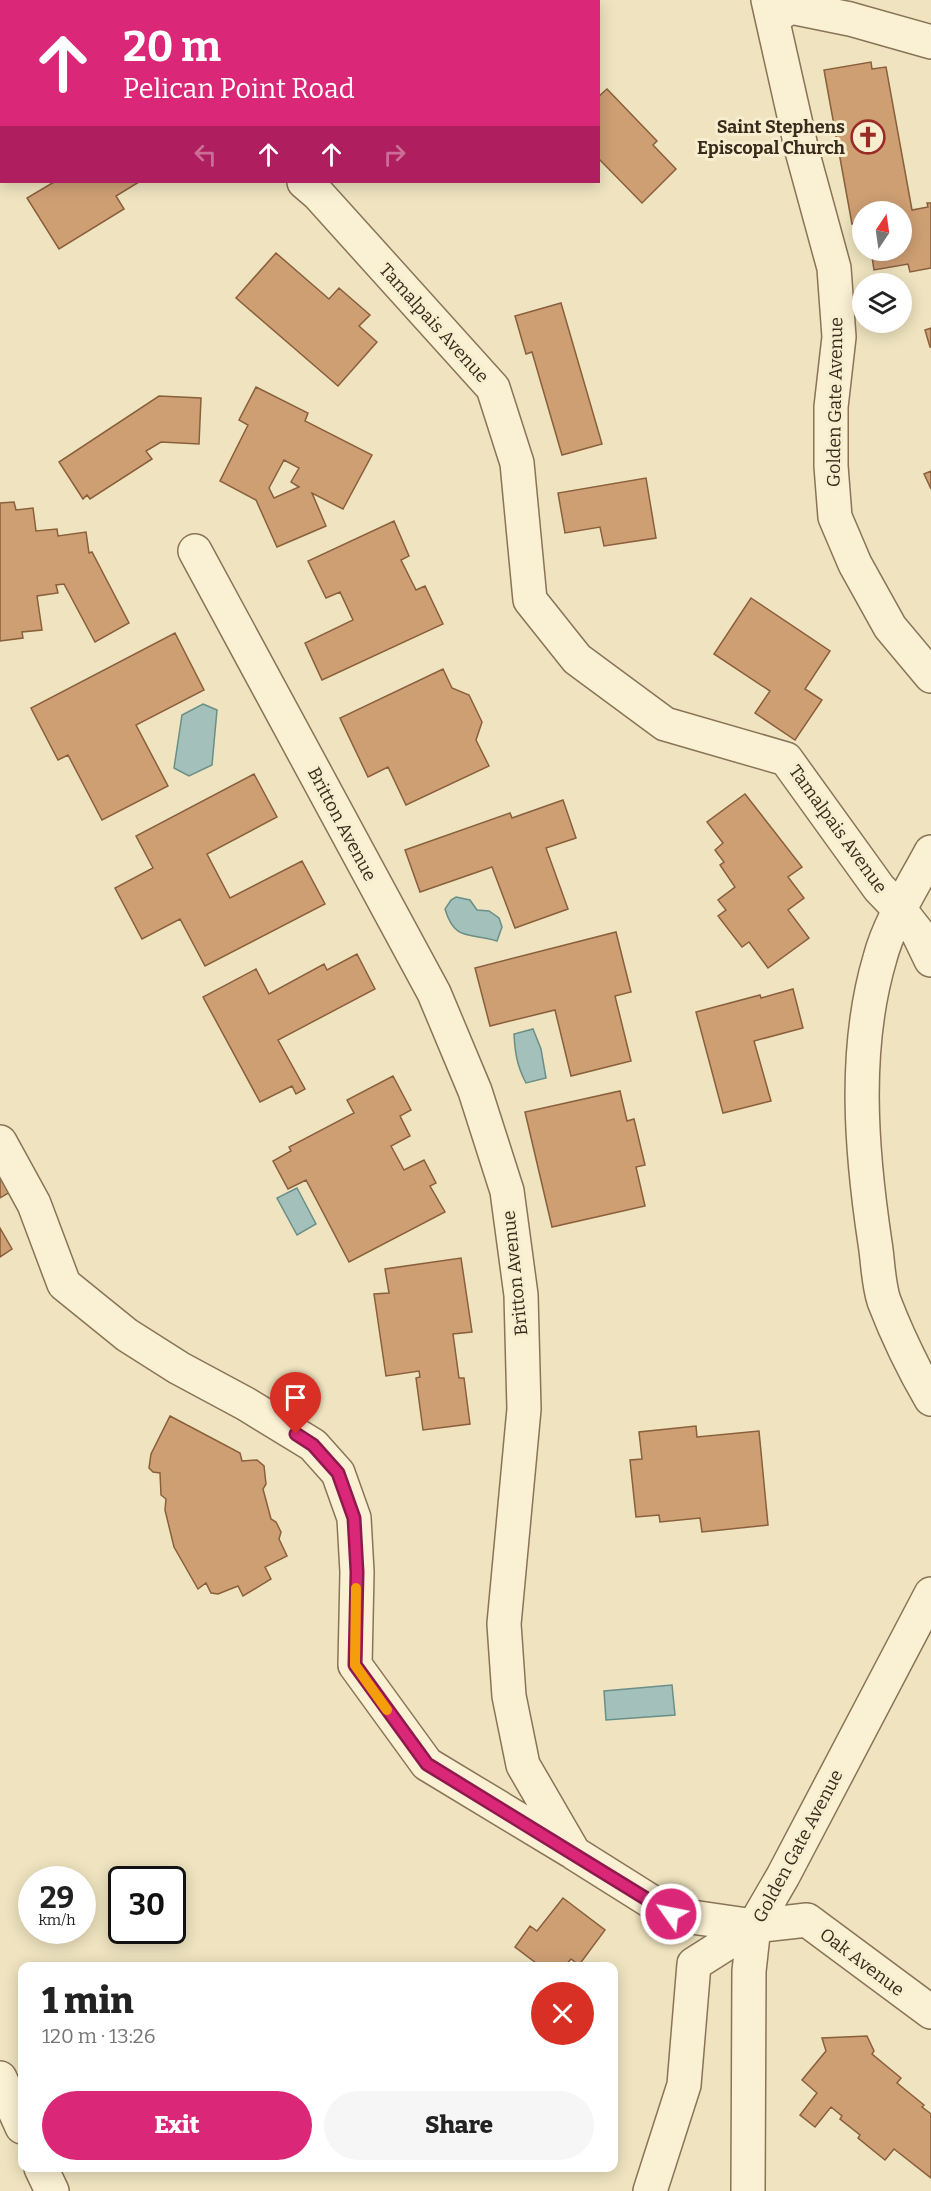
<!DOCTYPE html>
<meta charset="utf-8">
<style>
body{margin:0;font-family:Bitter,serif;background:#f6f6f6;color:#222;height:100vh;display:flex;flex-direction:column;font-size:22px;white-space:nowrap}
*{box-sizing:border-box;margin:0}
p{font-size:20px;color:#767676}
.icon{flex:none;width:33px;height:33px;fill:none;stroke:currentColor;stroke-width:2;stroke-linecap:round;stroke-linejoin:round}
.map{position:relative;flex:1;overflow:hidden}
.sheet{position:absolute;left:18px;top:1962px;width:600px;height:210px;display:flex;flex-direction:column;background:#fff;border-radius:12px;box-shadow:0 3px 15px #0003}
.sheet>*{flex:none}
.top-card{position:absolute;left:0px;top:0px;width:600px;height:183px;box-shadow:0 3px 15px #0003;background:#db2777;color:#fff;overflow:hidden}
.needle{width:39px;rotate:13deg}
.buttons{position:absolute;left:852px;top:201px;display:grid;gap:12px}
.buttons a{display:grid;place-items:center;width:60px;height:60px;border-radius:50%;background:#fff;box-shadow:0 3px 15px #0003;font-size:30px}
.speed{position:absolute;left:18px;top:1866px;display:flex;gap:12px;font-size:30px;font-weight:700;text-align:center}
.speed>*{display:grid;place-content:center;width:78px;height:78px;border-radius:50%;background:#fff;box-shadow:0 3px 15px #0003;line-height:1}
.speed small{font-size:15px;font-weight:400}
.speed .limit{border:3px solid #111;border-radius:9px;background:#fff;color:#111}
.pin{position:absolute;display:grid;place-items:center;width:51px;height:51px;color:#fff;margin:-62px -26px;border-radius:50% 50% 50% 0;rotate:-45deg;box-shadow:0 0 6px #0007}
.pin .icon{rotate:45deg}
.me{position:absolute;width:66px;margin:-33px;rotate:303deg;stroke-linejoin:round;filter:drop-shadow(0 0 4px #0008)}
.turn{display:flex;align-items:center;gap:21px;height:126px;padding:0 24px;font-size:27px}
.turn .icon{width:78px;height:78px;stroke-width:2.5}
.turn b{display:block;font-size:42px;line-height:51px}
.lanes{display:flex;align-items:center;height:57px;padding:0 24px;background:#0003;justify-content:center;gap:30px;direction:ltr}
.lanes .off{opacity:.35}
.round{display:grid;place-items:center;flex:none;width:63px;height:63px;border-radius:32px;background:#f6f6f6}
.headline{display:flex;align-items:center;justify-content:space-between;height:102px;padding:0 24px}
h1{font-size:36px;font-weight:800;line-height:45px}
.cta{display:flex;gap:12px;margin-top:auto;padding:12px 24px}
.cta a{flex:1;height:69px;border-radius:36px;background:#db2777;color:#fff;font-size:24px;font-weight:800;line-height:69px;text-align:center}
.cta a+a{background:#f6f6f6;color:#222}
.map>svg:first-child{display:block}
</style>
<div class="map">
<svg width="931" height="2191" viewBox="0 0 931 2191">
<rect width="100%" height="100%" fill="#efe4bf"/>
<path fill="#a3c1ba" stroke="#698f88" stroke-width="1.5" d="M 203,704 L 217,710 L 212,765 L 189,776 L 174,768 L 182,715 Z
M 456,897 L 470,900 L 477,910 L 489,911 L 499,918 L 502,927 L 497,941 C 471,932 455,943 445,909 L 451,900 Z
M 533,1029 L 541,1049 L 546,1078 L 526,1083 C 517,1066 515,1053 514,1034 Z
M 297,1188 L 316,1224 L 297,1235 L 277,1198 Z
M 672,1685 L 675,1715 L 606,1720 L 604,1691 Z"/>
<path fill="#cf9f74" stroke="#895f3c" stroke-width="1.5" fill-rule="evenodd" d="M 871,62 L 872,69 L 886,67 L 912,210 L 928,207 L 927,203 L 931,203 L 931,268 L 910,272 L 908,264 L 874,270 L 871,250 L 902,250 L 902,212 L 862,212 L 862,222 L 852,224 L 824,70 Z
M 607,89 L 657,141 L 653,145 L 676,169 L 642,203 L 598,158 L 598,97 Z
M 54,182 L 139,182 L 116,196 L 124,209 L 59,249 L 27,198 Z
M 276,253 L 329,299 L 339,288 L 370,315 L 359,326 L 377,342 L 338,386 L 236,298 Z
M 561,303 L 602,444 L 562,455 L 532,352 L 526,354 L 515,316 Z
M 931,328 L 931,347 L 930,347 L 925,330 Z
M 256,387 L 308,413 L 305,421 L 372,455 L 343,509 L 312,493 L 326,526 L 277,547 L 256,500 L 220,481 L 248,425 L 239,420 ZM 284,460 L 299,468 L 291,482 L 299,487 L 274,498 L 269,488 Z
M 159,396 L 201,398 L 199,444 L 161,442 L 146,451 L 152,459 L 90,499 L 87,495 L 83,499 L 59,462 Z
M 931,471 L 931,489 L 924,474 Z
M 646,478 L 656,538 L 604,546 L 600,527 L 565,533 L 558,493 Z
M 14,502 L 16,510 L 33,508 L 36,531 L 57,529 L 58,536 L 86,532 L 89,553 L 92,552 L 129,623 L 95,642 L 64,584 L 56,585 L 58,593 L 37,596 L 42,630 L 22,632 L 23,638 L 0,641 L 0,503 Z
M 394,521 L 409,556 L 401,560 L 416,590 L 425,586 L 443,624 L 322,680 L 305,643 L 353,620 L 340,592 L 326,598 L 308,561 Z
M 751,598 L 830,651 L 805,689 L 822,700 L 795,740 L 755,713 L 770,691 L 714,654 Z
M 175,633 L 204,690 L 136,725 L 168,786 L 102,820 L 68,755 L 58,760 L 31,708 Z
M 443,669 L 452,688 L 469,695 L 482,722 L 476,740 L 489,766 L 406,805 L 388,767 L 368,777 L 340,718 Z
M 254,774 L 277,817 L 207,854 L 230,898 L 302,861 L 325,904 L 205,966 L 180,919 L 142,939 L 115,888 L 153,868 L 136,836 Z
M 745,794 L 802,867 L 788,877 L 804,898 L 788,910 L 809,938 L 768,968 L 749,942 L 742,947 L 718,916 L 726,910 L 718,900 L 735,887 L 720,865 L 724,862 L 715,850 L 723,843 L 707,822 Z
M 563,800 L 576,838 L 546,848 L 568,909 L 515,928 L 492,867 L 420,892 L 405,850 L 510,813 L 512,818 Z
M 616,932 L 631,992 L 615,996 L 631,1061 L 571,1076 L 555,1010 L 490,1026 L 475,968 Z
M 357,954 L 375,989 L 278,1040 L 305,1089 L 296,1094 L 292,1086 L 260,1102 L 203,997 L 256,969 L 269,994 L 324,964 L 327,970 Z
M 793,989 L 803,1028 L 754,1041 L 771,1101 L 723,1113 L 696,1012 L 760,995 L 761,998 Z
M 393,1076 L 411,1110 L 400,1116 L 410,1136 L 391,1146 L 404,1170 L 424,1160 L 436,1183 L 430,1186 L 445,1212 L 349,1262 L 306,1180 L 288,1189 L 273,1161 L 291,1151 L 289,1147 L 354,1113 L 347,1100 Z
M 620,1091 L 627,1121 L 634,1119 L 645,1165 L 636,1167 L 645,1206 L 552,1227 L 525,1112 Z
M 0,1175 L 10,1192 L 0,1198 Z
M 0,1228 L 12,1249 L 0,1257 Z
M 461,1258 L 472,1332 L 453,1334 L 459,1378 L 464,1378 L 470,1424 L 423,1430 L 416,1378 L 420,1377 L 419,1371 L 386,1376 L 374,1294 L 389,1293 L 385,1269 Z
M 170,1416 L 240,1453 L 242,1461 L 257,1460 L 264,1466 L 266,1484 L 263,1489 L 271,1519 L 276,1522 L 281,1532 L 279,1539 L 287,1556 L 265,1567 L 271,1579 L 243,1596 L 238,1586 L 218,1594 L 211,1593 L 206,1583 L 198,1589 L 174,1547 L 165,1510 L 166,1499 L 161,1495 L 160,1473 L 153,1472 L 149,1468 L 151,1454 Z
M 696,1426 L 697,1437 L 759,1431 L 768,1525 L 702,1532 L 700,1518 L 660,1522 L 659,1515 L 636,1517 L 630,1460 L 642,1459 L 639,1432 Z
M 563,1898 L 605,1930 L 579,1965 L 571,1959 L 565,1966 L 540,1966 L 515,1947 L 530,1926 L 537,1931 Z
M 867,2036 L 874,2051 L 872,2054 L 901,2078 L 897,2083 L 924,2105 L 922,2107 L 931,2114 L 931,2178 L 894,2149 L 885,2160 L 858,2138 L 860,2135 L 840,2119 L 842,2116 L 831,2107 L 815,2127 L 800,2115 L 817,2093 L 802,2080 L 826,2051 L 822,2038 Z"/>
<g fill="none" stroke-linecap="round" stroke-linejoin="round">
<defs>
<path id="minor" d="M 96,0 L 98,2
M 768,0 L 802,151 L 834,268 L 839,337 L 831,407 L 831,466 L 835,517 L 855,564 L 890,627 L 931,676
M 772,18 L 791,7 L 850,19 L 931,42
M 304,182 L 318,194 L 493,388 L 517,463 L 530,600 L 577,659 L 665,724 L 786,759 L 879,888 L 900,910 L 918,933 L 931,960
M 195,551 L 434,993 L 475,1091 L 507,1191 L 521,1295 L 524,1409 L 504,1624 L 509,1696 L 523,1765 L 574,1853 L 671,1914 L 754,1926 L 807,1920 L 931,2012
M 931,852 C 914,884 889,923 880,958 C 853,1049 861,1150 875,1243 C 878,1261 878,1283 884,1301 C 897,1335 913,1368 931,1399
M 0,1142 L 34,1204 L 64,1284 L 127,1335 L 179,1368 L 246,1404 L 313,1445 L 338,1473 L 354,1518 L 357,1572 L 355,1665 L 427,1764 L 571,1851
M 0,2078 L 22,2127
M 41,2168 L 52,2191
M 650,2191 L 684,2085 L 694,1964 L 754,1926
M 748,2191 L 749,1971 L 754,1926 L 783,1876 L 931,1594"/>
</defs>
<use href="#minor" stroke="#897457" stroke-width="36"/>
<use href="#minor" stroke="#faf0d3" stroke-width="33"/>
</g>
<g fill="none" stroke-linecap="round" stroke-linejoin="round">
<defs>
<path id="route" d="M 296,1434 L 313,1445 L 338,1473 L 354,1518 L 357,1572 L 355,1665 L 427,1764 L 671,1914"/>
</defs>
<use href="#route" stroke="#8e194d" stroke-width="15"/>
<use href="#route" stroke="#db2777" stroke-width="10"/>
<path stroke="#f59e0b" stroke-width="10" d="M 356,1588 L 355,1665 L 387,1710"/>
</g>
<defs>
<symbol id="church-ring" viewBox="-11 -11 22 22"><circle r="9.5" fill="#f7edcf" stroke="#9a2a25" stroke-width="1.5"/><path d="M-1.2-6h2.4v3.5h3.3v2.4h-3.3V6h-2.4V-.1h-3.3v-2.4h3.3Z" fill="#9a2a25"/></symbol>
</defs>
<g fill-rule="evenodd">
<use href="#church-ring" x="849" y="118" width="38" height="38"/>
</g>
<g text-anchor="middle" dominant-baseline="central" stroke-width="6" stroke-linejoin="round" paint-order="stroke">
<g font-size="18" font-weight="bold" fill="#382b1c" stroke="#f7edcf" text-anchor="end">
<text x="845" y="127">Saint Stephens<tspan x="845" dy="21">Episcopal Church</tspan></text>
</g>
<g font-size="18" fill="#382b1c" stroke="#f7edcf">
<text transform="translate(434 323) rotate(48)">Tamalpais Avenue</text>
<text transform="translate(835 402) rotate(-89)">Golden Gate Avenue</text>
<text transform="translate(342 824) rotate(62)">Britton Avenue</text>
<text transform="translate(838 829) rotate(54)">Tamalpais Avenue</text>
<text transform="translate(515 1273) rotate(-96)">Britton Avenue</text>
<text transform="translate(798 1846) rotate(-62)">Golden Gate Avenue</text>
<text transform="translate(862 1962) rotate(37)">Oak Avenue</text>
</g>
</g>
</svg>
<div class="buttons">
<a><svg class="needle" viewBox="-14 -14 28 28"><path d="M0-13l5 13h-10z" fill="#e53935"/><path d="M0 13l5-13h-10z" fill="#767676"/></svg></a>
<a><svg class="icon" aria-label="layers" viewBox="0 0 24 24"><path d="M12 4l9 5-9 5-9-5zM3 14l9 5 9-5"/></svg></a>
</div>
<div class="speed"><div>29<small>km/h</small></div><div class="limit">30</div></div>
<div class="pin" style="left:296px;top:1434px;background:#d93025"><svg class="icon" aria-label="arrive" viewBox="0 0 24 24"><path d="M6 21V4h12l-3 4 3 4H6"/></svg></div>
<svg class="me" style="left:671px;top:1914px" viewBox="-20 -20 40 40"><circle r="17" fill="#db2777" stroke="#fff" stroke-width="3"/><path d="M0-11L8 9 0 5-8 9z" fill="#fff"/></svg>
<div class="top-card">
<div class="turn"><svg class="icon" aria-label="ahead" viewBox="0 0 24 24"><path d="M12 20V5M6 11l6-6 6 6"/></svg><div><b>20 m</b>Pelican Point Road</div></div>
<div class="lanes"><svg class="icon off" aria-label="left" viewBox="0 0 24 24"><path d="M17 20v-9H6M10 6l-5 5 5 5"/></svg><svg class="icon" aria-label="ahead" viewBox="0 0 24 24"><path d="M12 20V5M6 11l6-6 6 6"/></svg><svg class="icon" aria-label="ahead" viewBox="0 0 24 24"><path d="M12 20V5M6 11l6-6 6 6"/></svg><svg class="icon off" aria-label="right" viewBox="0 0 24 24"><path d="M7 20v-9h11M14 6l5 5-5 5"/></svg></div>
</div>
<section class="sheet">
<div class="headline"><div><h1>1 min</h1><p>120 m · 13:26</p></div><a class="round" style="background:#d93025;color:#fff"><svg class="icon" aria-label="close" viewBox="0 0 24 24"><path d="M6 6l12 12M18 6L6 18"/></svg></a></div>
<div class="cta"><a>Exit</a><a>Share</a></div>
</section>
</div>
